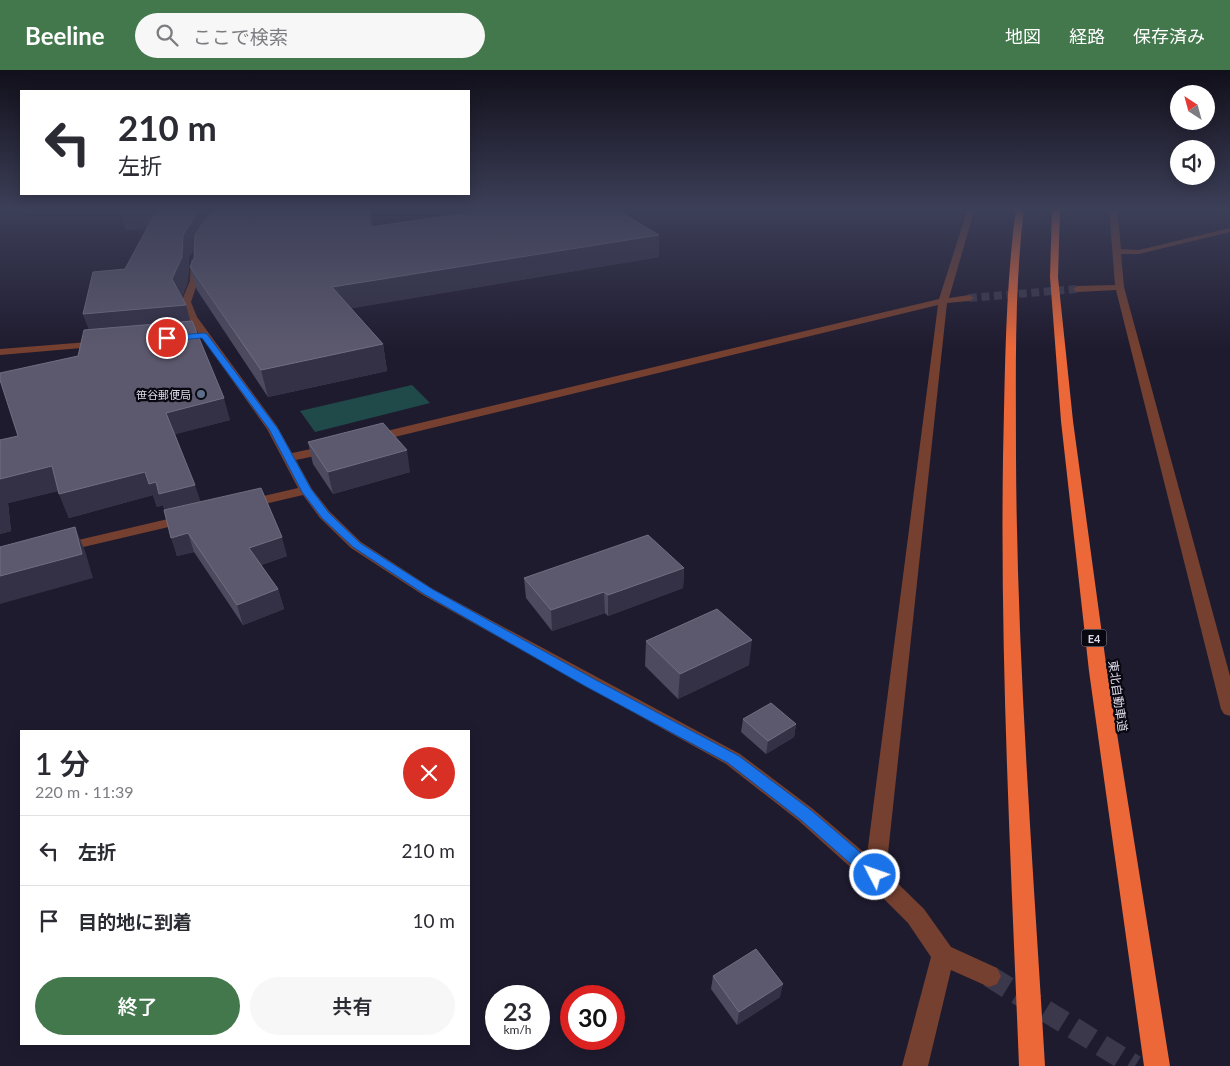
<!DOCTYPE html>
<html lang="ja">
<meta charset="utf-8">
<style>
body{margin:0;font-family:Lato,"Noto Sans JP",sans-serif;background:#f7f7f7;color:#2b2b33;height:100vh;display:flex;flex-direction:column;font-size:19px;white-space:nowrap}
*{box-sizing:border-box;margin:0}
p{font-size:16px;color:#7c7c81}
.icon{flex:none;width:28px;height:28px;fill:none;stroke:currentColor;stroke-width:2;stroke-linecap:round;stroke-linejoin:round}
.map{position:relative;flex:1;overflow:hidden}
.side{position:absolute;left:20px;top:660px;width:450px;height:315px;display:flex;flex-direction:column;background:#fff;border-radius:0px;box-shadow:0 2px 12px #0003}
.side>*{flex:none}
.guide{position:absolute;left:20px;top:20px;width:450px;height:105px;border-radius:0px;box-shadow:0 2px 12px #0003;background:#fff;color:#2b2b33;overflow:hidden}
.needle{width:32px;rotate:324deg}
.fabs{position:absolute;left:1170px;top:15px;display:grid;gap:10px}
.fabs a{display:grid;place-items:center;width:45px;height:45px;border-radius:50%;background:#fff;box-shadow:0 2px 12px #0003;font-size:25px}
.speed{position:absolute;left:485px;top:915px;display:flex;gap:10px;font-size:25px;font-weight:700;text-align:center}
.speed>*{display:grid;place-content:center;width:65px;height:65px;border-radius:50%;background:#fff;box-shadow:0 2px 12px #0003;line-height:1}
.speed small{font-size:12px;font-weight:400}
.speed .limit{border:8px solid #d22;background:#fff;color:#111}
.pin{position:absolute;display:grid;place-items:center;width:42px;height:42px;color:#fff;margin:-21px;border:2px solid #fff;border-radius:50%;box-shadow:0 1px 5px #0007}
.me{position:absolute;width:55px;margin:-28px;rotate:311deg;stroke-linejoin:round;filter:drop-shadow(0 0 4px #0008)}
.turn{display:flex;align-items:center;gap:18px;height:105px;padding:0 15px;font-size:22px}
.turn .icon{width:65px;height:65px;stroke-width:2.5}
.turn b{display:block;font-size:35px;line-height:42px}
.round{display:grid;place-items:center;flex:none;width:52px;height:52px;border-radius:26px;background:#f7f7f7}
.overview{display:flex;align-items:center;justify-content:space-between;height:85px;padding:0 15px}
h1{font-size:30px;font-weight:600;line-height:38px}
.primary-button{display:flex;gap:10px;margin-top:auto;padding:10px 15px}
.primary-button a{flex:1;height:58px;border-radius:30px;background:#43774c;color:#fff;font-size:20px;font-weight:600;line-height:58px;text-align:center}
.primary-button a+a{background:#f7f7f7;color:#2b2b33}
ul{padding:0;list-style:none}
li{display:flex;align-items:center;gap:15px;height:70px;padding:0 15px;border-top:1px solid #e1e1e2}
li div{flex:1}
li b{display:block;font-size:19px}
li em{font-style:normal}
header{display:flex;align-items:center;gap:30px;box-sizing:border-box;height:70px;padding:0 25px;background:#43774c;color:#fff}
header strong{font-size:24px}
nav{display:flex;gap:28px;margin-inline-start:auto;font-size:18px}
.search{width:350px;height:45px;background:#f7f7f7;display:flex;align-items:center;gap:12px;box-sizing:border-box;padding:0 18px;border-radius:28px;color:#7c7c81;font-size:19px}
.map>svg:first-child{display:block}
</style>
<header>
<strong>Beeline</strong>
<div class="search"><svg class="icon" aria-label="search" viewBox="0 0 24 24"><circle cx="10" cy="10" r="6"/><path d="M15 15l6 6"/></svg>ここで検索</div>
<nav><a>地図</a><a>経路</a><a>保存済み</a></nav>
</header>
<div class="map">
<svg width="1230" height="996" viewBox="0 0 1230 996">
<rect width="100%" height="100%" fill="#1f1b2f"/>
<path fill="#204949" d="M 412,315 L 430,333 L 315,362 L 300,341 Z"/>
<g fill="none" stroke-linecap="round" stroke-linejoin="round">
<path stroke="#3b384b" stroke-width="8" stroke-dasharray="8 4.5" stroke-linecap="butt" d="M 969,228 L 1077,219"/>
<path stroke="#3b384b" stroke-width="22" stroke-dasharray="22 11" stroke-linecap="butt" d="M 989,906 L 1135,996"/>
<path fill="#75402f" fill-rule="evenodd" d="M 968,138 L 975,138 L 949,228 L 969,225 L 974,228 L 969,231 L 947,233 L 886,802 L 924,839 L 951,877 L 997,898 L 1001,906 L 997,914 L 989,917 L 951,900 L 928,996 L 902,996 L 931,887 L 908,853 L 867,812 L 799,751 L 726,694 L 423,525 L 351,478 L 320,448 L 303,425 L 247,438 L 242,437 L 240,434 L 242,431 L 298,418 L 267,359 L 187,247 L 181,232 L 190,211 L 191,190 L 198,188 L 198,211 L 191,232 L 197,247 L 277,356 L 292,383 L 330,375 L 334,376 L 336,379 L 334,382 L 296,390 L 312,419 L 330,442 L 361,472 L 433,519 L 740,684 L 813,739 L 867,785 L 938,235 L 374,372 L 368,368 L 374,364 L 939,229 Z
M 1109,138 L 1117,138 L 1121,179 L 1139,180 L 1230,158 L 1230,162 L 1139,184 L 1121,184 L 1124,217 L 1230,606 L 1230,646 L 1224,644 L 1221,639 L 1116,220 L 1077,222 L 1073,219 L 1077,216 L 1115,215 Z
M 101,271 L 105,272 L 105,276 L 0,285 L 0,279 Z
M 185,445 L 192,449 L 190,452 L 62,482 L 57,481 L 55,478 L 57,475 Z"/>
<path fill="#ec6839" fill-rule="evenodd" d="M 1016,138 L 1024,138 C 1014,221 1016,305 1016,388 C 1017,591 1033,794 1045,996 L 1019,996 C 1011,793 1000,591 1003,388 C 1005,305 1005,221 1016,138 Z
M 1052,138 L 1060,138 L 1058,207 L 1073,351 L 1107,601 L 1170,996 L 1144,996 L 1089,601 L 1061,351 L 1050,207 Z"/>
</g>
<path fill="#4d4a5f" d="M 120,138 L 372,138 L 373,156 L 659,165 L 659,187 L 351,238 L 383,274 L 387,301 L 268,327 L 197,220 L 190,197 L 194,188 L 194,179 L 189,187 L 188,211 L 182,227 L 186,235 L 190,251 L 230,350 L 175,364 L 200,432 L 287,486 L 261,495 L 278,519 L 284,539 L 243,555 L 194,482 L 177,486 L 163,435 L 157,437 L 153,425 L 69,448 L 58,421 L 8,433 L 11,461 L 0,464 L 0,370 L 18,366 L 78,286 L 89,259 L 83,244 L 125,199 L 147,158 L 126,160 Z
M 308,372 L 410,402 L 333,424 L 313,394 Z
M 684,498 L 683,518 L 608,546 L 605,543 L 552,561 L 526,528 L 524,508 Z
M 646,571 L 749,595 L 678,629 L 645,596 Z
M 743,649 L 796,654 L 794,667 L 766,684 L 741,662 Z
M 713,906 L 780,927 L 737,955 L 711,919 Z"/>
<path fill="#343146" d="M 160,138 L 165,157 L 126,160 L 120,139 Z
M 202,138 L 226,138 L 202,166 L 189,187 L 188,211 L 179,233 L 172,209 L 183,165 L 196,145 Z
M 369,138 L 372,138 L 373,179 L 370,157 Z
M 659,165 L 659,187 L 336,241 L 332,217 Z
M 186,235 L 193,261 L 93,270 L 83,244 Z
M 383,274 L 387,301 L 268,327 L 261,300 Z
M 224,328 L 230,350 L 173,365 L 166,343 Z
M 407,380 L 410,402 L 333,424 L 328,402 Z
M 52,396 L 62,420 L 8,433 L 11,461 L 0,464 L 0,409 Z
M 145,402 L 156,412 L 195,415 L 203,439 L 167,447 L 163,435 L 157,437 L 153,425 L 69,448 L 59,424 Z
M 75,457 L 85,481 L 93,508 L 0,534 L 0,506 Z
M 188,463 L 194,482 L 177,486 L 171,468 Z
M 282,467 L 287,486 L 254,497 L 249,478 Z
M 684,498 L 683,518 L 608,546 L 608,525 Z
M 278,519 L 284,539 L 243,555 L 237,535 Z
M 604,522 L 605,543 L 552,561 L 551,540 Z
M 752,570 L 749,595 L 678,629 L 680,604 Z
M 796,654 L 794,667 L 766,684 L 768,671 Z
M 783,914 L 780,927 L 737,955 L 739,942 Z"/>
<path fill="#5c596e" stroke="#706e81" d="M 158,138 L 202,138 L 196,145 L 183,165 L 182,187 L 172,209 L 186,235 L 83,244 L 93,202 L 125,199 Z
M 215,138 L 369,138 L 370,157 L 505,138 L 614,138 L 659,165 L 332,217 L 383,274 L 261,300 L 190,197 L 194,188 L 195,165 L 205,150 Z
M 192,251 L 224,328 L 166,343 L 195,415 L 159,424 L 156,412 L 149,414 L 145,402 L 59,424 L 52,396 L 0,409 L 0,370 L 18,366 L 0,310 L 0,303 L 78,286 L 84,260 Z
M 383,353 L 407,380 L 328,402 L 308,372 Z
M 261,418 L 282,467 L 249,478 L 278,519 L 237,535 L 188,463 L 171,468 L 164,440 Z
M 75,457 L 82,484 L 0,506 L 0,477 Z
M 648,465 L 684,498 L 608,525 L 604,522 L 551,540 L 524,508 Z
M 717,539 L 752,570 L 680,604 L 646,571 Z
M 771,633 L 796,654 L 768,671 L 743,649 Z
M 756,879 L 783,914 L 739,942 L 713,906 Z"/>
<linearGradient id="sky" x2="0" y2="1"><stop stop-color="#110f1a"/><stop offset="0.5" stop-color="#3c3f58"/><stop offset="1" stop-color="#3c3f58" stop-opacity="0"/></linearGradient>
<rect width="1230" height="278" fill="url(#sky)"/>
<path fill="#1a73e8" stroke="#114b97" d="M 204,263 L 207,264 L 278,359 L 311,419 L 329,443 L 360,473 L 432,519 L 594,609 L 739,686 L 812,741 L 881,800 L 883,805 L 881,810 L 875,812 L 869,810 L 801,750 L 728,693 L 585,616 L 424,524 L 353,477 L 322,448 L 302,422 L 269,359 L 202,268 L 167,271 L 163,268 L 167,266 Z"/>
<circle fill="#5c6f8a" stroke="#090710" stroke-width="2" cx="201" cy="324" r="5"/>
<g text-anchor="middle" dominant-baseline="central" stroke-width="4.5" stroke-linejoin="round" paint-order="stroke">
<g font-size="11" fill="#dcdae8" stroke="#090710" text-anchor="end">
<text x="191" y="324">笹谷郵便局</text>
</g>
<rect fill="#090710" stroke="#9d9ba7" stroke-width="1" x="1081.5" y="559.5" width="25" height="17" rx="4"/>
<g font-size="11" font-weight="bold" fill="#dcdae8">
<text x="1094" y="568">E4</text>
</g>
<g font-size="12" fill="#dcdae8" stroke="#090710">
<text transform="translate(1118 626) rotate(82)">東北自動車道</text>
</g>
</g>
</svg>
<div class="fabs">
<a><svg class="needle" viewBox="-14 -14 28 28"><path d="M0-13l5 13h-10z" fill="#e53935"/><path d="M0 13l5-13h-10z" fill="#7c7c81"/></svg></a>
<a><svg class="icon" aria-label="sound" viewBox="0 0 24 24"><path d="M4 9h4l5-4v14l-5-4H4zM17 9q2 3 0 6"/></svg></a>
</div>
<div class="speed"><div>23<small>km/h</small></div><div class="limit">30</div></div>
<div class="pin" style="left:167px;top:268px;background:#d93025"><svg class="icon" aria-label="arrive" viewBox="0 0 24 24"><path d="M6 21V4h12l-3 4 3 4H6"/></svg></div>
<svg class="me" style="left:875px;top:805px" viewBox="-20 -20 40 40"><circle r="17" fill="#1a73e8" stroke="#fff" stroke-width="3"/><path d="M0-11L8 9 0 5-8 9z" fill="#fff"/></svg>
<div class="guide">
<div class="turn"><svg class="icon" aria-label="left" viewBox="0 0 24 24"><path d="M17 20v-9H6M10 6l-5 5 5 5"/></svg><div><b>210 m</b>左折</div></div>
</div>
<section class="side">
<div class="overview"><div><h1>1 分</h1><p>220 m · 11:39</p></div><a class="round" style="background:#d93025;color:#fff"><svg class="icon" aria-label="close" viewBox="0 0 24 24"><path d="M6 6l12 12M18 6L6 18"/></svg></a></div>
<ul>
<li><svg class="icon" aria-label="left" viewBox="0 0 24 24"><path d="M17 20v-9H6M10 6l-5 5 5 5"/></svg><div><b>左折</b></div><em>210 m</em></li>
<li><svg class="icon" aria-label="arrive" viewBox="0 0 24 24"><path d="M6 21V4h12l-3 4 3 4H6"/></svg><div><b>目的地に到着</b></div><em>10 m</em></li>
</ul>
<div class="primary-button"><a>終了</a><a>共有</a></div>
</section>
</div>
